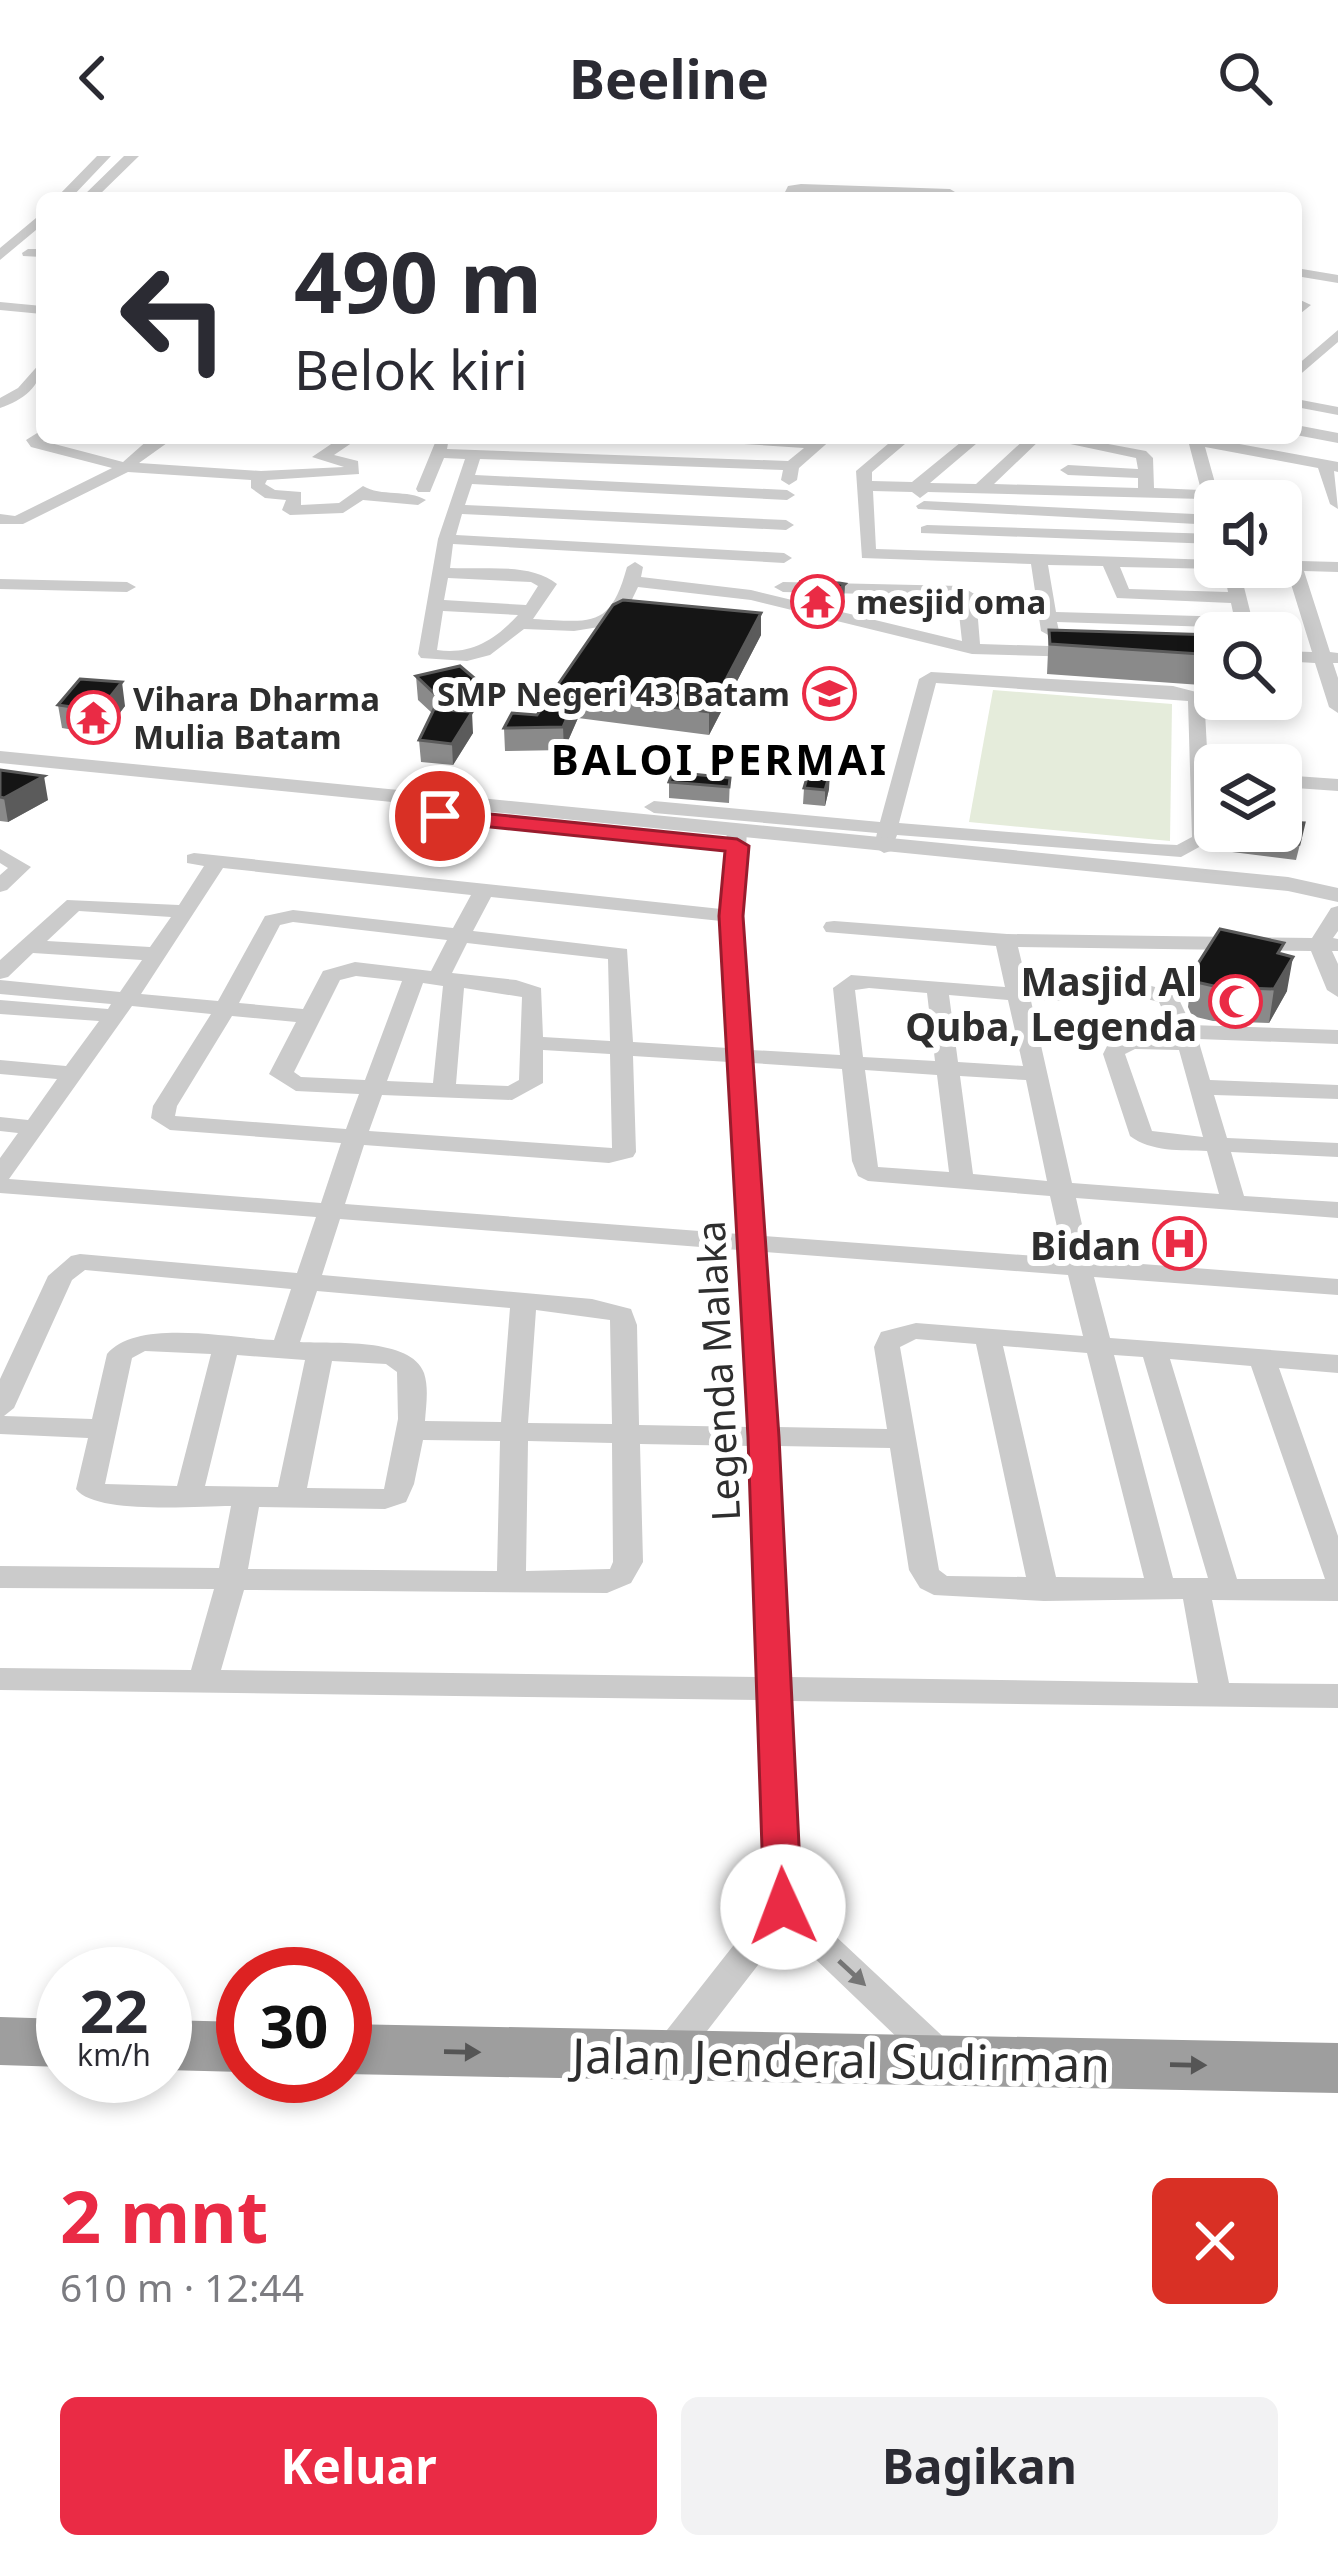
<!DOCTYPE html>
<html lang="id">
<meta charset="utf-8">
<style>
body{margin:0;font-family:"Noto Sans",sans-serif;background:#f2f2f3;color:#2b2b33;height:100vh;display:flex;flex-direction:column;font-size:45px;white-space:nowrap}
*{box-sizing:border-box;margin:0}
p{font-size:39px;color:#7c7c81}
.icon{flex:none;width:66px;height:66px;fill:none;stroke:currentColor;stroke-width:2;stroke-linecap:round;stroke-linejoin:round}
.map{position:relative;height:1983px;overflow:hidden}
.side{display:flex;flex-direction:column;background:#fff;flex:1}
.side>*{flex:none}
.guide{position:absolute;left:36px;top:36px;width:1266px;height:252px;border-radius:18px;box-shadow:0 6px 18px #0003;background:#fff;color:#2b2b33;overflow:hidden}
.buttons{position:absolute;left:1194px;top:324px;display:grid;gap:24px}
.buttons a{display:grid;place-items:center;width:108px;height:108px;border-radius:18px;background:#fff;box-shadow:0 6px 18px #0003;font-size:60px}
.speed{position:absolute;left:36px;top:1791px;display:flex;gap:24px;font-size:60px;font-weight:700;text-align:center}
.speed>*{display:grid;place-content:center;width:156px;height:156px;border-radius:50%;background:#fff;box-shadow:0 6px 18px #0003;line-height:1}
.speed small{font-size:30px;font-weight:400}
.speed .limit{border:18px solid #d22;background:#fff;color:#111}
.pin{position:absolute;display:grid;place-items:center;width:102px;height:102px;color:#fff;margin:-51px;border:6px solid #fff;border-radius:50%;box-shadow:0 3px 12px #0007}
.me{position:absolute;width:132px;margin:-66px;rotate:358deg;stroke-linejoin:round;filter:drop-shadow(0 0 9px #0008)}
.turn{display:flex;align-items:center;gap:42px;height:252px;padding:0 60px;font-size:54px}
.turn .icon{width:156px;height:156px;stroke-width:2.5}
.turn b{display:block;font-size:84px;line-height:102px}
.round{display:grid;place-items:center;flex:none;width:126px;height:126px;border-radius:18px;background:#f2f2f3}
.head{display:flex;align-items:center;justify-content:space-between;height:204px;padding:0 60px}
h1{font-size:72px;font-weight:700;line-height:90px;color:#ea2b45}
.primary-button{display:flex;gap:24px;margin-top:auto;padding:24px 60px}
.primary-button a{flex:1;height:138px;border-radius:18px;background:#ea2b45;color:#fff;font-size:48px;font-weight:700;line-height:138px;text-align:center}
.primary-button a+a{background:#f2f2f3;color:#2b2b33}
header{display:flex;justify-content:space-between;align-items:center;height:156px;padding:0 60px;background:#fff;font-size:54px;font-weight:700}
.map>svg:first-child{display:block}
</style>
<header><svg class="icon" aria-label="back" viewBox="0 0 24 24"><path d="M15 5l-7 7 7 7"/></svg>Beeline<svg class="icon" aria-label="search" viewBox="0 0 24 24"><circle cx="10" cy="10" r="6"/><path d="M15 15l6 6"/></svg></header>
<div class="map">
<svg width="1338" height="1983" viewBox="0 0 1338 1983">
<rect width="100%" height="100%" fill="#fff"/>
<path fill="#e5ecdb" d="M 993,534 L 1172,548 L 1170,685 L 969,666 Z"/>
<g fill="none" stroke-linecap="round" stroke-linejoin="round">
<path fill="#cbcbcb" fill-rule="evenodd" d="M 801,28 L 950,33 L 965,42 L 801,36 L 794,42 L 782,42 L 788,30 Z
M 28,93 L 42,93 L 42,101 L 23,100 L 22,97 Z
M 1296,112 L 1338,119 L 1338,127 L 1296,120 Z
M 1296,142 L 1311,149 L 1296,161 Z
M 0,146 L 42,150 L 42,158 L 0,154 Z
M 1338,174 L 1338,186 L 1296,222 L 1296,210 Z
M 42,205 C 42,231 23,244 0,252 L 0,242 L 18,232 Z
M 1296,243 L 1338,251 L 1338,259 L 1296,251 Z
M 1296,269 L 1338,277 L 1338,287 L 1296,279 Z
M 42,274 L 42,282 L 48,282 L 43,285 L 123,306 L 149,283 L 174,282 L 139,307 L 261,315 L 344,311 L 312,301 L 340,282 L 359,282 L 334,299 L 358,305 L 359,318 L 267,324 L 265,328 L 275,334 L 301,336 L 301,349 L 339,347 L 363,330 C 381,341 408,333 426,344 L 418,349 L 363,344 L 343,357 L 290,359 L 282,354 L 286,344 L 265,342 L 251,332 L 251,324 L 128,316 L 23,368 L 0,368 L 0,358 L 15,360 L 112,312 L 31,291 L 26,284 Z
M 437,282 L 449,282 L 447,293 L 788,305 L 804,292 L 728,287 L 720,282 L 833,282 L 799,312 L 797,324 L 789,329 L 781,324 L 783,314 L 480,303 L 475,319 L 787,334 L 795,339 L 787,344 L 472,328 L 465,349 L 786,364 L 794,369 L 786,374 L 462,358 L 456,379 L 784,397 L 792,402 L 784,407 L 453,388 L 450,412 C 482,414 531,406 557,428 L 533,463 C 592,466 610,473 627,411 L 635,406 L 643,411 L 641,421 L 751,434 L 962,485 L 957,440 L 783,436 L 774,431 L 783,426 L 961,430 L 976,439 L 980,488 L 1081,491 L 1090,496 L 1081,501 L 972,498 L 751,444 L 638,431 L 624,460 L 605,470 L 574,475 L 524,473 L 490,499 L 467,505 L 421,502 L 418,498 L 438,383 L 465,303 L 444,302 L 430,336 L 418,336 L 416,333 ZM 448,422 L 531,426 L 538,430 L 526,449 L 444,444 ZM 443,455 L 518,459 C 495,484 471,499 437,494 Z
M 895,282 L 912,282 L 872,316 L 872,325 L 912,326 L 966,282 L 983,282 L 930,327 L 976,328 L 1026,282 L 1076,282 L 1146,295 L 1153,302 L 1154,332 L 1201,334 L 1189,288 L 1174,282 L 1207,282 L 1338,306 L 1338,316 L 1334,315 L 1338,353 L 1330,348 L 1318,312 L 1205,291 L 1217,334 L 1271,335 L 1277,337 L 1277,343 L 1219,344 L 1215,345 L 1214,358 L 1208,356 L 1203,343 L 928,336 L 920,342 L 912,336 L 873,335 L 876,393 L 1215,404 L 1215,411 L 1221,413 L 1120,411 L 1129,433 L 1228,436 L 1223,411 L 1239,411 L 1253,467 L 1244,472 L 1057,466 L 1059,475 L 1050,480 L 1041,475 L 1031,408 L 862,402 L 856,315 ZM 1042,282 L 1136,302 L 1138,313 L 1068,309 L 1060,314 L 1068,319 L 1138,322 L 1138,332 L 994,328 ZM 1048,409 L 1103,410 L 1117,442 L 1231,447 L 1234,461 L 1056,456 Z
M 924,345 L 1215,359 L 1215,369 L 918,353 L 916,350 Z
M 1281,365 L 1289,370 L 1300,405 L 1338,406 L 1338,416 L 1304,415 L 1330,496 L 1338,497 L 1338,507 L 1333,507 L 1338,522 L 1338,557 L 1329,551 L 1315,507 L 1281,505 L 1281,495 L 1312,496 L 1287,415 L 1273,411 L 1281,411 L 1284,405 Z
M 927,369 L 1215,378 L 1215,388 L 921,377 L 921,371 Z
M 0,423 L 127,426 L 136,431 L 127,436 L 0,433 Z
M 931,516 L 1173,530 L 1204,538 L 1212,684 L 1181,701 L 897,679 L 891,695 L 884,697 L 874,691 L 877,677 L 654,657 L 644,651 L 654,645 L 880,666 L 919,523 ZM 936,527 L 1188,545 L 1192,681 L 1177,689 L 1155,688 L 899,667 Z
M 1281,619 L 1338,623 L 1338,635 L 1281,631 Z
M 737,669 L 747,675 L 742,760 L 751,894 L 840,899 L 833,832 L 851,819 L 1005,831 L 996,790 L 826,776 L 823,771 L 826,766 L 834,765 L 1007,778 L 1312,782 L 1331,752 L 1338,750 L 1338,775 L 1333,782 L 1338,783 L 1338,795 L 1332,795 L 1338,808 L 1338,841 L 1327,834 L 1311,795 L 1018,791 L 1028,832 L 1148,829 L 1176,837 L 1191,869 L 1338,874 L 1338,888 L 1198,883 L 1210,924 L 1338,929 L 1338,943 L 1214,939 L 1227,982 L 1338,987 L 1338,1001 L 1231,996 L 1244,1040 L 1338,1046 L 1338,1062 L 1076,1042 L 1090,1104 L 1338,1123 L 1338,1139 L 1094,1121 L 1110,1182 L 1338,1199 L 1338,1217 L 1279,1212 L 1338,1380 L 1338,1445 L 1212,1444 L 1229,1527 L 1338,1528 L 1338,1552 L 790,1545 L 799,1746 L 952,1889 L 958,1900 L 952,1911 L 940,1915 L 928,1911 L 785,1774 L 680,1910 L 668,1914 L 656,1910 L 650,1899 L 656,1888 L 766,1748 L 759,1544 L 0,1534 L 0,1512 L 191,1514 L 214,1433 L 0,1432 L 0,1410 L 219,1412 L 231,1350 C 197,1350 95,1359 76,1333 L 88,1282 L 0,1278 L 0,1223 L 48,1120 L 71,1100 L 80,1098 L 297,1117 L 316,1061 L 0,1037 L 0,1002 L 18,977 L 0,975 L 0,961 L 28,964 L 57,923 L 0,918 L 0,904 L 66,910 L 99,865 L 0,858 L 0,844 L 108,853 L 111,848 L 0,838 L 0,824 L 120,836 L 142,804 L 33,797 L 8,821 L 0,823 L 0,804 L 67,744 L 179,749 L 204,710 L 187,707 L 187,699 L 194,697 L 721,753 L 727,675 ZM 223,712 L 471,739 L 453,772 L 293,754 L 265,760 L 218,845 L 141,838 ZM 491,741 L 721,765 L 728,892 L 633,886 L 627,793 L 473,775 ZM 79,755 L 171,761 L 150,791 L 47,785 ZM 293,766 L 447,784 L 431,815 L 355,806 L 323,815 L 303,853 L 239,847 L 280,769 ZM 467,787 L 608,803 L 610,885 L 543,881 L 541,832 L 516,824 L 452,817 ZM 356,820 L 402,825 L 365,924 L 301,921 L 294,916 L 340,824 ZM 423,827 L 443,830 L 433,927 L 387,925 ZM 464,832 L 522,841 L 519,924 L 508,930 L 456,928 ZM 869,832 L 927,837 L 935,905 L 863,901 L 855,834 ZM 949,839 L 1008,844 L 1023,910 L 958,906 ZM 1147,843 L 1159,846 L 1174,880 L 1133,879 L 1109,886 L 1103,898 L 1130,980 C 1151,996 1181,994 1207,995 L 1219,1038 L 1072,1027 L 1031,845 ZM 132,850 L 211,858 L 153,950 L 151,962 L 170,974 L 341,987 L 321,1047 L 9,1023 ZM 232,860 L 296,866 L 269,918 L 296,935 L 359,938 L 346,973 L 175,960 L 177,950 ZM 1135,893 L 1179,894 L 1203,981 L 1152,975 L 1125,898 ZM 543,894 L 610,898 L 612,992 L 369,975 L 382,939 L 512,944 L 543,927 ZM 633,900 L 729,906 L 739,1078 L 345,1048 L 364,989 L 609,1007 L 633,1001 L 636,996 ZM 752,907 L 842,913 L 852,1005 L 858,1020 L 868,1025 L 1050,1040 L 1064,1102 L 764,1080 ZM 865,914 L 937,919 L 949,1016 L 878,1011 ZM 960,920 L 1026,924 L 1047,1025 L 973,1018 ZM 340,1063 L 739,1094 L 750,1271 L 639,1269 L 637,1169 L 631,1153 L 592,1143 L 322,1119 ZM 765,1096 L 1068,1119 L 1083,1180 L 916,1167 L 881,1176 L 874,1191 L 887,1273 L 777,1271 ZM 85,1114 L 291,1133 L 274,1184 C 230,1182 136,1162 107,1198 L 92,1263 L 4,1260 L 14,1252 L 72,1124 ZM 317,1135 L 510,1152 L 501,1266 L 425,1265 C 426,1250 429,1232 424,1217 C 411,1181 332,1188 300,1186 ZM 536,1154 L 610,1164 L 612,1268 L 528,1267 ZM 916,1183 L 976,1188 L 1026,1421 L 947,1420 L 939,1414 L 900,1191 ZM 1003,1190 L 1087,1197 L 1144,1422 L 1056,1421 ZM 145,1195 L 211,1198 L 177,1330 L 105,1328 L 132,1202 ZM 237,1199 L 305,1204 L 278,1331 L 205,1330 ZM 1114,1199 L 1143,1201 L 1208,1422 L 1173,1422 ZM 1170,1203 L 1251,1210 L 1325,1423 L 1237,1423 ZM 332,1205 L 386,1208 L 397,1216 L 398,1263 L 384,1333 L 307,1332 ZM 423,1284 L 500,1285 L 497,1415 L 248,1413 L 259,1351 L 385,1353 L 406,1346 L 414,1328 ZM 528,1285 L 612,1287 L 613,1406 L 610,1413 L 526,1415 ZM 640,1288 L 751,1290 L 758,1521 L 221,1514 L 244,1434 L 607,1437 L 631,1427 L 643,1406 ZM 778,1290 L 890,1292 L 909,1414 L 920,1432 L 934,1439 L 1044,1445 L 1183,1443 L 1198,1527 L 789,1521 Z
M 0,693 L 31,711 L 7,734 L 0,736 L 0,719 L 8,712 L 0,707 Z"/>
<path fill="#cbcbcb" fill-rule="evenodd" d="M 97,0 L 111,0 L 71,42 L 56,42 Z
M 124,0 L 139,0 L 96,42 L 81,42 Z
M 42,57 L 42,69 L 0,104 L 0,92 Z
M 0,595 L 1288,721 L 1338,732 L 1338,746 L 1288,735 L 0,607 Z"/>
<path fill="#9e9e9e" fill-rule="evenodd" d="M 0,1861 L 63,1863 L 63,1911 L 0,1909 Z
M 165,1864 L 243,1866 L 243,1916 L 165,1914 Z
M 345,1868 L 1338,1887 L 1338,1937 L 345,1918 Z"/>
</g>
<path fill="#8a8a8a" d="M 799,426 L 845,428 L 844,443 L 836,450 L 799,441 Z
M 613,449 L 761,457 L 761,479 L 709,579 L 578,562 L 564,594 L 505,595 L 504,572 L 537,559 Z
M 1049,474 L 1215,479 L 1215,530 L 1047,518 Z
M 416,520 L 479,526 L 480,549 L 458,555 L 473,577 L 453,609 L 421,606 L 419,584 L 432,557 L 418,544 Z
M 58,549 L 125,550 L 103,579 L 62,572 Z
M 0,614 L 48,644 L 8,666 L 0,665 Z
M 730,622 L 729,647 L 669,642 L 669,626 Z
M 804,632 L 829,633 L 825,650 L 803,648 Z
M 1235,675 L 1301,684 L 1296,704 L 1232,696 Z
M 1282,798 L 1287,835 L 1269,867 L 1213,865 L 1192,860 L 1188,851 L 1192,817 Z"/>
<path fill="#5b5b5b" d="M 845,428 L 844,443 L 836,450 L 837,435 Z
M 761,457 L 761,479 L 709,579 L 709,556 Z
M 122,526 L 125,550 L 103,579 L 99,555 Z
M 479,526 L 480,549 L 436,560 L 434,537 Z
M 577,539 L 578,562 L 564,594 L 563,571 Z
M 472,556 L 473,577 L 453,609 L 452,588 Z
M 830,617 L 829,633 L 825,650 L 825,634 Z
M 44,620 L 48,644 L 8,666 L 4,642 Z
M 1293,801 L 1287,835 L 1269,867 L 1274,833 Z"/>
<path fill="#151515" stroke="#5b5b5b" stroke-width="3" d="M 799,426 L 839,427 L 845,428 L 837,435 Z
M 623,444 L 761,457 L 709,556 L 577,539 L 563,571 L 504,572 L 512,557 L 537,559 L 613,449 Z
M 1049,474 L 1215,479 L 1215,499 L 1050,488 Z
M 460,510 L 479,526 L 434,537 L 416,520 Z
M 80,523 L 122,526 L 99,555 L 58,549 Z
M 434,553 L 472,556 L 452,588 L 419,584 Z
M 0,614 L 44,620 L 4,642 L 0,641 Z
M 809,615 L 830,617 L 825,634 L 804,632 Z
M 673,616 L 730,622 L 729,631 L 669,626 Z
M 1281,666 L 1304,667 L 1299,688 L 1235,680 L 1235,675 L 1281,675 Z
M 1220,773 L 1284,787 L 1278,797 L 1293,801 L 1274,833 L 1218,831 L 1196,826 L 1192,817 Z"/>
<defs><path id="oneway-solid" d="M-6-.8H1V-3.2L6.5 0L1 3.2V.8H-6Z" transform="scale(3)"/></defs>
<use fill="#757575" href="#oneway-solid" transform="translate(852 1817) rotate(43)"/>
<g fill="#555">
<use href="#oneway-solid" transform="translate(462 1896) rotate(1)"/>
<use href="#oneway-solid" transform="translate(1188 1909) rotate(1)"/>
</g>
<path fill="#ea2b45" stroke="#981c2d" stroke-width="3" d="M 440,653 L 737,683 L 749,690 L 743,760 L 779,1281 L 802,1751 L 796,1762 L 783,1767 L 769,1762 L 764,1751 L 748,1281 L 719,760 L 725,695 L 432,665 L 429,660 Z"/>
<defs>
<symbol id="temple-ring" viewBox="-11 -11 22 22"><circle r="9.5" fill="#fff" stroke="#ea2b45" stroke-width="1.5"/><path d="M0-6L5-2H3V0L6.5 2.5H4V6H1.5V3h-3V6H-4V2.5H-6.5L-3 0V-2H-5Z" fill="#ea2b45"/></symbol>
<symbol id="school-ring" viewBox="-11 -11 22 22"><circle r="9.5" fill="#fff" stroke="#ea2b45" stroke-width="1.5"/><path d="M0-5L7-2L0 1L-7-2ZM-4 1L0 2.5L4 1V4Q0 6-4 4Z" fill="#ea2b45"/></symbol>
<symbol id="mosque-ring" viewBox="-11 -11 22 22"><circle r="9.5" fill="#fff" stroke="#ea2b45" stroke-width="1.5"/><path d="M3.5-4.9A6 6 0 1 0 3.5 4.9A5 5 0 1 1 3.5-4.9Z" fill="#ea2b45"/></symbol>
<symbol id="hospital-ring" viewBox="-11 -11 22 22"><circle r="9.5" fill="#fff" stroke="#ea2b45" stroke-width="1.5"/><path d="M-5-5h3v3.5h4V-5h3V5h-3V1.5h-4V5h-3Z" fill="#ea2b45"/></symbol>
</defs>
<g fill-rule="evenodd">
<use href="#temple-ring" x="788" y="416" width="59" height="59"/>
<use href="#school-ring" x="800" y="508" width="59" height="59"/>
<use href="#temple-ring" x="64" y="532" width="59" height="59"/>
<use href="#mosque-ring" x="1206" y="816" width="59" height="59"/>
<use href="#hospital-ring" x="1150" y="1058" width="59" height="59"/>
</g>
<g text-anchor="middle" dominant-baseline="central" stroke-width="12" stroke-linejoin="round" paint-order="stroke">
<g font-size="33" font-weight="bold" fill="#2e2e2e" stroke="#fff" text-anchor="start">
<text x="856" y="445">mesjid oma</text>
<text x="790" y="537" text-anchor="end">SMP Negeri 43 Batam</text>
<text x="133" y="542">Vihara Dharma<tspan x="133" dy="38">Mulia Batam</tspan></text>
</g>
<g font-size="39" font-weight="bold" fill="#2e2e2e" stroke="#fff" text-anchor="end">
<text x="1197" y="824">Masjid Al<tspan x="1197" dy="45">Quba, Legenda</tspan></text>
<text x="1141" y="1088">Bidan</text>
</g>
<g font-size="39" fill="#2e2e2e" stroke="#fff">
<text transform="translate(717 1215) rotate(-93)">Legenda Malaka</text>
</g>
<g font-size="42" font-weight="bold" letter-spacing="3" fill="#000" stroke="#fff">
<text x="720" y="602">BALOI PERMAI</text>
</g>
<g font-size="48" fill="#2e2e2e" stroke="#fff">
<text transform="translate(841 1903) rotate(1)">Jalan Jenderal Sudirman</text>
</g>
</g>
</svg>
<div class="buttons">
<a><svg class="icon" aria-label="sound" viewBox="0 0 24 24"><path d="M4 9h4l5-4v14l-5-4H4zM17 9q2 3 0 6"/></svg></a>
<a><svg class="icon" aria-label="search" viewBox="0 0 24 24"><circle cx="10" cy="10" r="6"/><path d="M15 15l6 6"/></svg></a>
<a><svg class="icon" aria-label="layers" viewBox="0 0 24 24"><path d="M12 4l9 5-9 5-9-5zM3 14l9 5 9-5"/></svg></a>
</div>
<div class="speed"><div>22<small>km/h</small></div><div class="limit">30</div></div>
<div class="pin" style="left:440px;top:660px;background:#d93025"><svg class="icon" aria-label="arrive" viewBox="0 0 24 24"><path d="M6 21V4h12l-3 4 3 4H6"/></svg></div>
<svg class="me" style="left:783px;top:1751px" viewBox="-20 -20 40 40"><circle r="19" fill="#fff"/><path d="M0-13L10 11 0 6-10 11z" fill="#ea2b45"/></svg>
<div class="guide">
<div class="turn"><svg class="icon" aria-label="left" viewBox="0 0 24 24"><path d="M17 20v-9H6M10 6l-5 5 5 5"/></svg><div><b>490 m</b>Belok kiri</div></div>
</div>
</div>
<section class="side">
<div class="head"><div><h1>2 mnt</h1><p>610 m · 12:44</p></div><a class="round" style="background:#d93025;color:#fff"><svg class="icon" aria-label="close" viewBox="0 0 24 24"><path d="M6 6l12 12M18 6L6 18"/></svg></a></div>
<div class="primary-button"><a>Keluar</a><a>Bagikan</a></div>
</section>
